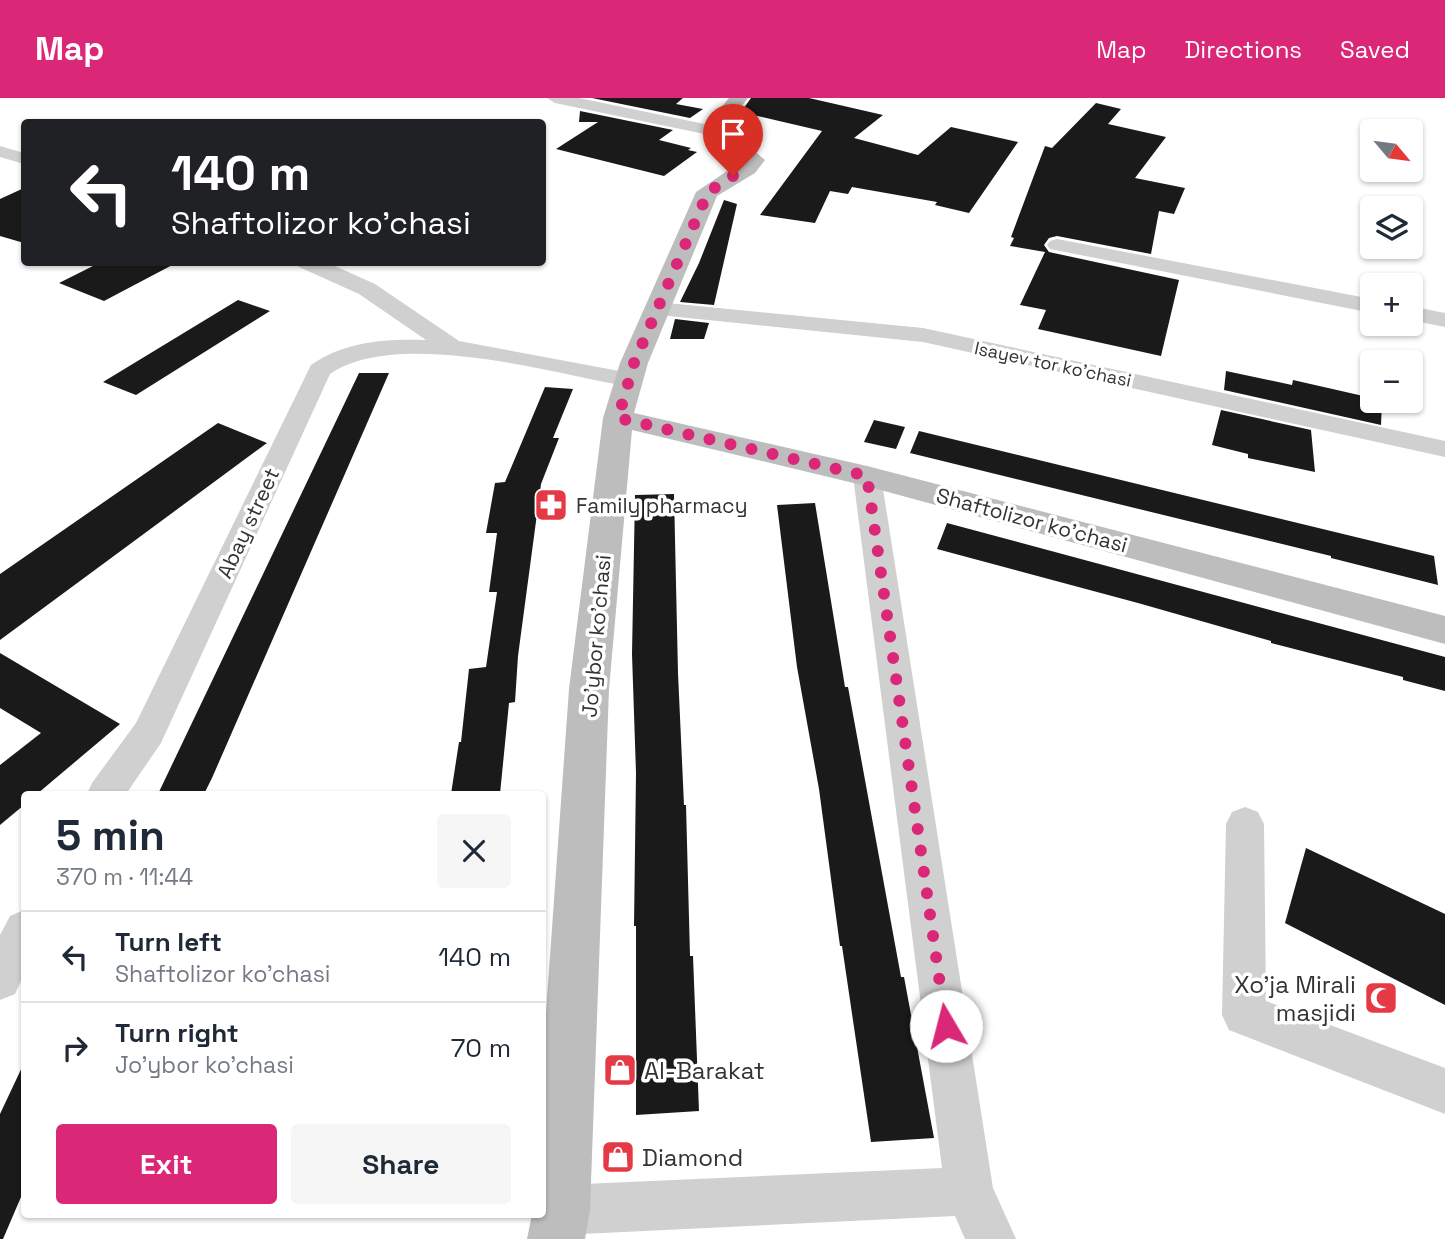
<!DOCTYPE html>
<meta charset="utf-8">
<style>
body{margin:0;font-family:"Space Grotesk",sans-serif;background:#f6f6f7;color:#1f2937;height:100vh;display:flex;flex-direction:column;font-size:26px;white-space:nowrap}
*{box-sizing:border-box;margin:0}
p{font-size:23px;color:#747a83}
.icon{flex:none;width:38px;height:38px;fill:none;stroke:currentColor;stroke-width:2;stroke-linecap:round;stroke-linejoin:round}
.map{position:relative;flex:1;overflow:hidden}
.sheet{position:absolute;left:21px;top:693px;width:525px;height:427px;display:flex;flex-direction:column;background:#fff;border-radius:7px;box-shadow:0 2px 5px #0004}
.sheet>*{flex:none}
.guide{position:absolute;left:21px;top:21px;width:525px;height:147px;border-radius:7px;box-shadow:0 2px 5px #0004;background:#202124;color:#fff;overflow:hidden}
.needle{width:46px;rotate:119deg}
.buttons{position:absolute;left:1360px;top:21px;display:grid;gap:14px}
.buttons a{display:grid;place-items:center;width:63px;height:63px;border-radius:7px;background:#fff;box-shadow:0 2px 5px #0004;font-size:35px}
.pin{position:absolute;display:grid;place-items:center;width:60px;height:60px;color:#fff;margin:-72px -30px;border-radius:50% 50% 50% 0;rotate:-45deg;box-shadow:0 0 7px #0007}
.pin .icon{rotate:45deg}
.me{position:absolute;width:77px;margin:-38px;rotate:352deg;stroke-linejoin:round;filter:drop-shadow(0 0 5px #0008)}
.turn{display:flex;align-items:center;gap:24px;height:147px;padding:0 35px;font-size:32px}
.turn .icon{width:91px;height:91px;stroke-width:2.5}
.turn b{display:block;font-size:49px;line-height:60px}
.round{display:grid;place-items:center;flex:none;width:74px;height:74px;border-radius:7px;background:#f6f6f7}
.overview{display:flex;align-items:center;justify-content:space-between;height:119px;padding:0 35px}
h1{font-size:42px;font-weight:700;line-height:52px}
.action{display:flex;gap:14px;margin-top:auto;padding:14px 35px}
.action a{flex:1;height:80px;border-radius:7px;background:#db2777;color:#fff;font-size:28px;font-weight:700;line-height:80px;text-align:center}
.action a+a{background:#f6f6f7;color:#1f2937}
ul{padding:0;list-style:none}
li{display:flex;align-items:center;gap:21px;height:91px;padding:0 35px;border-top:2px solid #e0e1e3}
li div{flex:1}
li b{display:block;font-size:26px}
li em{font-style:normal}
header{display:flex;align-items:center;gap:42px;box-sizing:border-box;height:98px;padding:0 35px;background:#db2777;color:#fff}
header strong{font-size:33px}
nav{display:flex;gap:38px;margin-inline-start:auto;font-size:24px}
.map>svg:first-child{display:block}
</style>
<header>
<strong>Map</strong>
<nav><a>Map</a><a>Directions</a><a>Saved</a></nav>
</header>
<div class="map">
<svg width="1445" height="1141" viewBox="0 0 1445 1141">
<rect width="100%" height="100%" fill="#fff"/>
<path fill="#1a1a1a" d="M 592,0 L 683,0 L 676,6 L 703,11 L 690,20 Z
M 751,0 L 809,0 L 883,17 L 854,40 L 918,57 L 951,29 L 1018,44 L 969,115 L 935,107 L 937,104 L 852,89 L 848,96 L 830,93 L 815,125 L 760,117 L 822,33 L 741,14 Z
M 1096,5 L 1121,11 L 1108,26 L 1166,39 L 1135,80 L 1185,90 L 1174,116 L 1159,113 L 1151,156 L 1057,138 L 1049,140 L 1044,147 L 1049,154 L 1179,182 L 1161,258 L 1038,231 L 1046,212 L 1020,207 L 1045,154 L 1010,148 L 1014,140 L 1011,139 L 1045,48 L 1052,50 Z
M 580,13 L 673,32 L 659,42 L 691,50 L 688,52 L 697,54 L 664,78 L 556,51 L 598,24 L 579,24 Z
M 24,90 L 24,145 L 0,138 L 0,101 Z
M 724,102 L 737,106 L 714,207 L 680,204 L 699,165 Z
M 101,164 L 178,164 L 104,203 L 59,185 Z
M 238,202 L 270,213 L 136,297 L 103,284 Z
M 675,221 L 709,225 L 704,241 L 670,241 Z
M 1226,273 L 1292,287 L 1293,282 L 1372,300 L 1372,303 L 1382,303 L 1381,327 L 1224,292 Z
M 359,275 L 389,275 L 212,680 L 204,696 L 158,696 Z
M 545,289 L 573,291 L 553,340 L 559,340 L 541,386 L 518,558 L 515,604 L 509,605 L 500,696 L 451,696 L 459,644 L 461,644 L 469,571 L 486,569 L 497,494 L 489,494 L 497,435 L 486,435 L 495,385 L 505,384 Z
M 1221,312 L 1311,332 L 1315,374 L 1248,360 L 1248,356 L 1212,347 Z
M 874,322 L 905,329 L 896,351 L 864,344 Z
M 218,325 L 267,345 L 0,542 L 0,476 Z
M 919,333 L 1434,458 L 1438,487 L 1331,460 L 1331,458 L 910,355 Z
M 674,396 L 678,575 L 684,707 L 686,707 L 690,858 L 693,858 L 699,1013 L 636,1017 L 636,828 L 634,828 L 636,675 L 632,556 L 635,397 Z
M 815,405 L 845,589 L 848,589 L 901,879 L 904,879 L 934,1040 L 871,1044 L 842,848 L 840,848 L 819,691 L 797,569 L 777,407 Z
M 947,425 L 1445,559 L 1445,593 L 1403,582 L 1403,579 L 1271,545 L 1271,543 L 1138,505 L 937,451 Z
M 0,555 L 120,626 L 37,696 L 24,696 L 24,707 L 0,727 L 0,667 L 41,635 L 0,610 Z
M 1306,750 L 1445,816 L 1445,907 L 1285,825 Z
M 24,965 L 24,1092 L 3,1141 L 0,1141 L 0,1016 Z"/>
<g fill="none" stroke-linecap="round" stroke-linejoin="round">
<path fill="#d0d0d0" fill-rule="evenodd" d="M 547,0 L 579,0 L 719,29 L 728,34 L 719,39 L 555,5 Z
M 0,48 L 24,55 L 24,66 L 0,59 Z
M 1057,141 L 1372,201 L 1372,215 L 1050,151 L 1047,147 L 1050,143 Z
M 297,164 L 326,164 L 375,186 L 459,243 L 630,275 L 639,277 L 642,282 L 639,287 L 630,289 C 553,275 397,230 330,276 L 161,645 L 126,696 L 87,696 L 92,685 L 136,625 L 311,267 C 346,243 385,241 426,242 L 359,196 L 299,169 Z
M 657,204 L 923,230 L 1445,343 L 1445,359 L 923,244 L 649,216 L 646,211 L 649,206 Z
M 1410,208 L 1445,215 L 1445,229 L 1410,222 Z
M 867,369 L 877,372 L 881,378 L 993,1090 L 1016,1141 L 965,1141 L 955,1118 L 561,1137 L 544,1129 L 538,1116 L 542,1116 L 544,1095 L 561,1087 L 942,1070 L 853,378 L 857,372 Z
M 1245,709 L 1258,714 L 1264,726 L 1266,903 L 1445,970 L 1445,1016 L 1229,932 L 1222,917 L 1226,726 L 1232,714 Z
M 24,812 L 24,876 L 15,896 L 0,902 L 0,837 L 10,818 Z"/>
<path fill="#bdbdbd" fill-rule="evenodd" d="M 729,0 L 748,0 L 733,19 L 730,32 L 765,62 L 755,75 L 717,98 L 648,265 L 634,315 L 867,368 L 1445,518 L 1445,546 L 866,388 L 632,332 L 609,591 L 590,1112 L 585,1141 L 527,1141 L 532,1116 L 542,1116 L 542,971 L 569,591 L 603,320 L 620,265 L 696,94 L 742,63 L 709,34 L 714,18 Z"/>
</g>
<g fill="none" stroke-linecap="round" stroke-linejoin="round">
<path stroke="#db2777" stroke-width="12" stroke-dasharray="0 21.6" d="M 733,78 L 708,94 L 634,265 L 618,320 L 867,378 L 946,928"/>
</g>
<defs>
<symbol id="pharmacy-square" viewBox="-11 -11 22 22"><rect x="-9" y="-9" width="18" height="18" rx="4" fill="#e63946" stroke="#fff"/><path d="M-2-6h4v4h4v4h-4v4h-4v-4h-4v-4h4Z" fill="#fff"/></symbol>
<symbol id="mosque-square" viewBox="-11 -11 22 22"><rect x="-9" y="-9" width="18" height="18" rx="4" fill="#e63946" stroke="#fff"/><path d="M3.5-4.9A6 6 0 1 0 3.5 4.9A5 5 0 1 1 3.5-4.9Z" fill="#fff"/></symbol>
<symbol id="shop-square" viewBox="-11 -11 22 22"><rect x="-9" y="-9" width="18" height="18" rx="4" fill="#e63946" stroke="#fff"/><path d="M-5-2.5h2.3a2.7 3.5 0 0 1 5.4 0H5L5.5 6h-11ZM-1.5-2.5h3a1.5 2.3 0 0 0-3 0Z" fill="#fff"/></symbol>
</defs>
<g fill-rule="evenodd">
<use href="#pharmacy-square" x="532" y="388" width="38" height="38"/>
<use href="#mosque-square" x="1362" y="881" width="38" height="38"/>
<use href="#shop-square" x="601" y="953" width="38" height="38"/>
<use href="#shop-square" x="599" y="1040" width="38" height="38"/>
</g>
<g text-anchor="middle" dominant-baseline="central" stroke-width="7" stroke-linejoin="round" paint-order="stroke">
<g font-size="18" fill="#333" stroke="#fff">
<text transform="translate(1053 266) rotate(12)">Isayev tor ko'chasi</text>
</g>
<g font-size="21" fill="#333" stroke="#fff" text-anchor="start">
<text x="576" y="407">Family pharmacy</text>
</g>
<g font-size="21" fill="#333" stroke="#fff">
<text transform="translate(1032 422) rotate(15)">Shaftolizor ko'chasi</text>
<text transform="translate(248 425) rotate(-65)">Abay street</text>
<text transform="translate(596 538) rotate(-85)">Jo'ybor ko'chasi</text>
</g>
<g font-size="24" fill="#333" stroke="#fff" text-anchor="start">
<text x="1356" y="886" text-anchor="end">Xo'ja Mirali<tspan x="1356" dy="28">masjidi</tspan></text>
<text x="644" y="972">Al-Barakat</text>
<text x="642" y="1059">Diamond</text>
</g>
</g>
</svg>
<div class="buttons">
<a><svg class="needle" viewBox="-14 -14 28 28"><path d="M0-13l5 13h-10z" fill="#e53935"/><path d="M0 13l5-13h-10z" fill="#747a83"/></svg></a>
<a><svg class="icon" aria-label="layers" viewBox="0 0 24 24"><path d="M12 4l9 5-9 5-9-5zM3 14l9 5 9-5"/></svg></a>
<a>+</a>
<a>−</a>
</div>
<div class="pin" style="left:733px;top:78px;background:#d93025"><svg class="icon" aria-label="arrive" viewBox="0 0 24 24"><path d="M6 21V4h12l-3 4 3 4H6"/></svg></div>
<svg class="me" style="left:946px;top:928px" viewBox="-20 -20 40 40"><circle r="19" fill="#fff"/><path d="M0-13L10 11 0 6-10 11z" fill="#db2777"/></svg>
<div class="guide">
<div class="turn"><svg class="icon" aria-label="left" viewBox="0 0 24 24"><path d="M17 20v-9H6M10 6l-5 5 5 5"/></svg><div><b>140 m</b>Shaftolizor ko'chasi</div></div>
</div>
<section class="sheet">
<div class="overview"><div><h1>5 min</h1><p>370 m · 11:44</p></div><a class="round"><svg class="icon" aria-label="close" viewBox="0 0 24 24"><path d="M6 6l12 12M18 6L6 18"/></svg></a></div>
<ul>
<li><svg class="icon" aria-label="left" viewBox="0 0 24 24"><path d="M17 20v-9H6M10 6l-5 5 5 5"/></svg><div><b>Turn left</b><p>Shaftolizor ko'chasi</p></div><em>140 m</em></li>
<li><svg class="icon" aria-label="right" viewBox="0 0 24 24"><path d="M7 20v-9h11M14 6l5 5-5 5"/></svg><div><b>Turn right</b><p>Jo'ybor ko'chasi</p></div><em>70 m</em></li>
</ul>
<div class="action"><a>Exit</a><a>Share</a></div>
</section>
</div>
